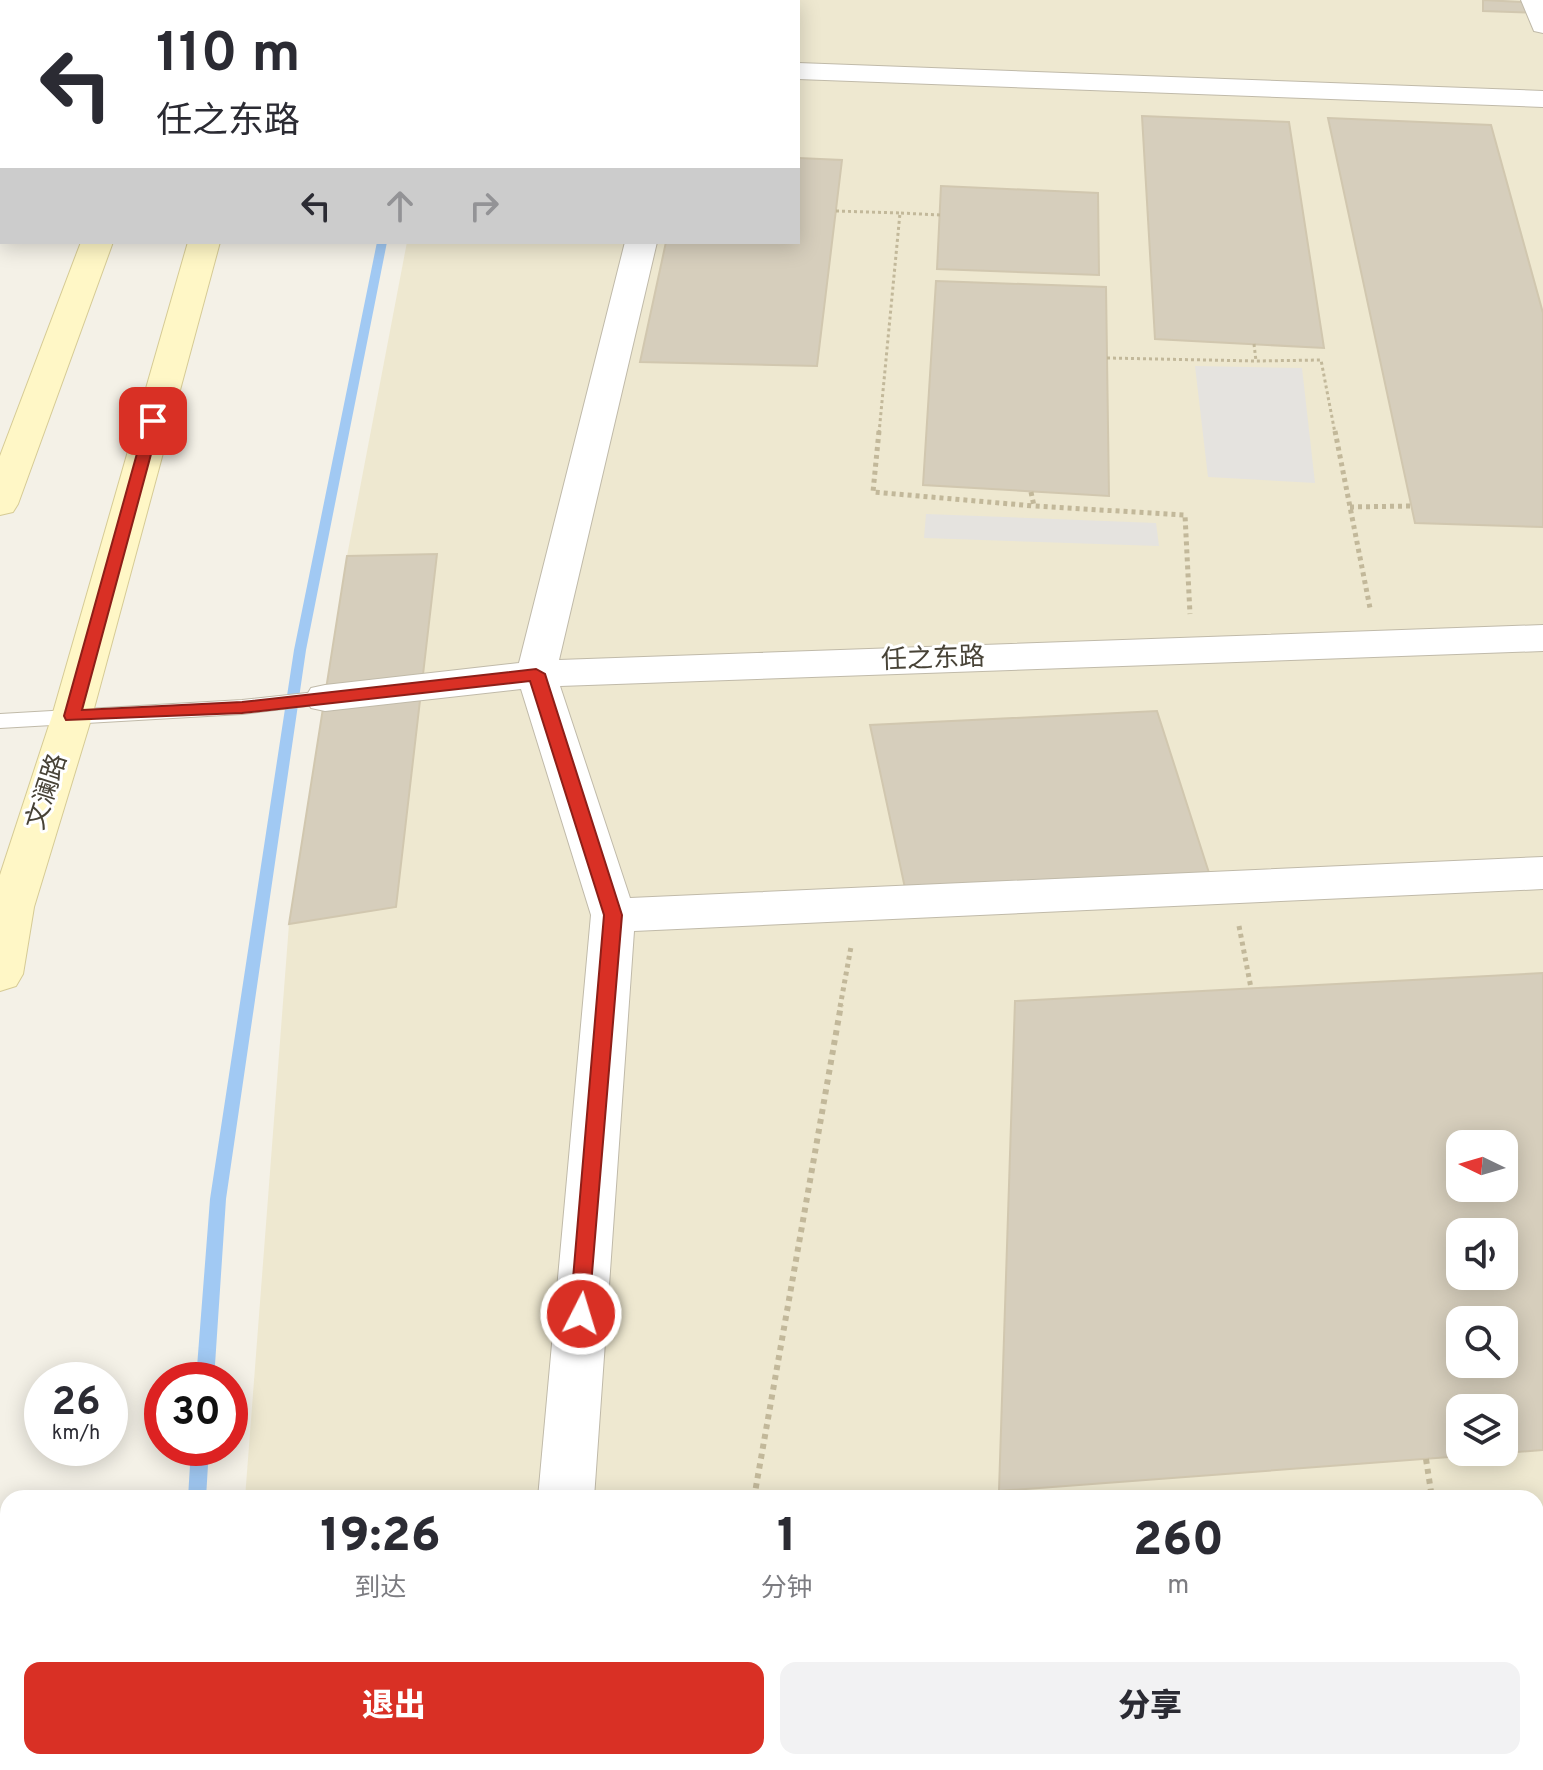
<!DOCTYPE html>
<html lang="zh">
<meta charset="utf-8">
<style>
body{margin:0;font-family:Overpass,"Noto Sans SC",sans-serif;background:#f2f2f3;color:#2b2b33;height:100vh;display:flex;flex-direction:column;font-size:30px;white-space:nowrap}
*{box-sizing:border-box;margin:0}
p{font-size:26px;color:#7c7c81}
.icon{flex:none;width:44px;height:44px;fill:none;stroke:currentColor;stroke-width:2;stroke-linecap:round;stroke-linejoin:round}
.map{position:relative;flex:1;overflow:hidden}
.details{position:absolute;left:0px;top:1490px;width:1544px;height:280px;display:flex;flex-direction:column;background:#fff;border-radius:24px 24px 0 0;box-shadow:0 4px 20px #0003}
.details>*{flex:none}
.guide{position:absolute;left:0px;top:0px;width:800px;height:244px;box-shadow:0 4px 20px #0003;background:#fff;color:#2b2b33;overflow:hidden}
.needle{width:52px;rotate:275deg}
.controls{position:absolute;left:1446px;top:1130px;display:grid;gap:16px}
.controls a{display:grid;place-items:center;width:72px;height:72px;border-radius:16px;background:#fff;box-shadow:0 4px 20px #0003;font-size:40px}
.speed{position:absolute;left:24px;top:1362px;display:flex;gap:16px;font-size:40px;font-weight:700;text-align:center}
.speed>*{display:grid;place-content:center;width:104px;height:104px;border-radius:50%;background:#fff;box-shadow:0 4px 20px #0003;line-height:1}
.speed small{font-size:20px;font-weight:400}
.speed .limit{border:12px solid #d22;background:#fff;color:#111}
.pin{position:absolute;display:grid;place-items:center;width:68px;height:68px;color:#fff;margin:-34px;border-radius:16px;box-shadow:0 4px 12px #0006}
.me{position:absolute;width:88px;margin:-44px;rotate:5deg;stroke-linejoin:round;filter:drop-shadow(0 0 6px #0008)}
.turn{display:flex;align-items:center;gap:28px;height:168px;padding:0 24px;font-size:36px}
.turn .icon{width:104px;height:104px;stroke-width:2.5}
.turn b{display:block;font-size:56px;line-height:68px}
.lanes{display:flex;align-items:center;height:76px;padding:0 24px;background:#0003;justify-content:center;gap:40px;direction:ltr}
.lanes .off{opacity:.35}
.eta{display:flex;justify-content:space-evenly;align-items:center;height:136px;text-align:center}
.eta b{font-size:48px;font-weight:800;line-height:56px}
.button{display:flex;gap:16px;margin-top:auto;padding:16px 24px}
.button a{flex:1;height:92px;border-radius:16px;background:#d93025;color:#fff;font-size:32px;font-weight:800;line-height:92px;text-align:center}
.button a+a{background:#f2f2f3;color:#2b2b33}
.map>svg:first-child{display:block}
</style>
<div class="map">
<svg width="1543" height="1770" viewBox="0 0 1543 1770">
<rect width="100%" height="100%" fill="#f4f1e7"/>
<path fill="#eee8d0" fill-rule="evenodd" d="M 453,0 L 1543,0 L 1543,1770 L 224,1770 L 224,1762 L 1536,1762 L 1536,1498 L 245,1498 L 289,924 L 347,556 L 407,242 L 798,242 L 798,2 ZM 1460,1144 L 1504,1144 L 1504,1188 L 1460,1188 ZM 1460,1232 L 1504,1232 L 1504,1276 L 1460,1276 ZM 1460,1320 L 1504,1320 L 1504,1364 L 1460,1364 ZM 1460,1408 L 1504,1408 L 1504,1452 L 1460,1452 Z"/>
<path fill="#c9eaae" d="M 1536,1759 L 1543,1759 L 1543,1770 L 1412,1770 Z
M 793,1762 L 1011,1762 L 1013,1770 L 795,1770 Z"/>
<path fill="#e5e3df" d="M 1195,366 L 1302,368 L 1315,483 L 1208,477 Z
M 926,514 L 1156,523 L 1159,546 L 924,538 Z"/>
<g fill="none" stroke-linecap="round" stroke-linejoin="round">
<path fill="#a1c9f3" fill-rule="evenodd" d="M 377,242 L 387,242 L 306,650 L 226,1199 L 214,1380 L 196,1380 L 210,1199 L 294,650 Z
M 191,1448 L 209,1448 L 206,1498 L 188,1498 Z
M 168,1762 L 188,1762 L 188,1770 L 168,1770 Z"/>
</g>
<path fill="#d6cebc" stroke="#d1c7af" stroke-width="2" fill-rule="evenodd" d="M 1483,0 L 1543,3 L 1543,13 L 1483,11 Z
M 1142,116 L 1289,122 L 1324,348 L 1155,339 Z
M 1328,118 L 1491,125 L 1543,313 L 1543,527 L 1415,523 Z
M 798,158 L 842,160 L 817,366 L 640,362 L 666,242 L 798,242 Z
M 941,186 L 1098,193 L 1099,275 L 937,269 Z
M 936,281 L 1106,287 L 1109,496 L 923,485 Z
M 437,554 L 396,907 L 289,924 L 347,556 Z
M 1157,711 L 1210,876 L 905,888 L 870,725 Z
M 1543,973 L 1543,1450 L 999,1491 L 1015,1001 ZM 1460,1144 L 1504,1144 L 1504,1188 L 1460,1188 ZM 1460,1232 L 1504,1232 L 1504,1276 L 1460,1276 ZM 1460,1320 L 1504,1320 L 1504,1364 L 1460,1364 ZM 1460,1408 L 1504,1408 L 1504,1452 L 1460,1452 Z"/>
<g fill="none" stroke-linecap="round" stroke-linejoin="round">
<defs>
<path id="service" d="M 325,691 L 335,698 L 332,703 L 242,714 L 0,728 L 0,714 L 242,700 Z"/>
<path id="minor" d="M 1521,0 L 1543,0 L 1543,33 L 1534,31 Z
M 798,63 L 1543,91 L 1543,107 L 798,79 Z
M 625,242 L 657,242 L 559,660 L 1543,625 L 1543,651 L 560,686 L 630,898 L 1543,857 L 1543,889 L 634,931 L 594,1498 L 538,1498 L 591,915 L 521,689 L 325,711 L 311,708 L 305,698 L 311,688 L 325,685 L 519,663 Z
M 535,1762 L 597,1762 L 598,1770 L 536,1770 Z"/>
<path id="secondary" d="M 173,0 L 199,0 L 199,2 L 173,2 Z
M 81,242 L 113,242 L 18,504 L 13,512 L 0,515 L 0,456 Z
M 188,242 L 220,242 L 92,716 L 34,907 L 23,974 L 16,986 L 0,991 L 0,875 L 52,716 Z"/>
</defs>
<use href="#service" stroke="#c0baa9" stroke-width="2"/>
<use href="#minor" stroke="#c0baa9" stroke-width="2"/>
<use href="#secondary" stroke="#d6cb95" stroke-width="2"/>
<path stroke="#c2b89a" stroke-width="3" stroke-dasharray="3 3" stroke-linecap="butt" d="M 836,211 L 900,213
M 1254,344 L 1256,361 L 1321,360 L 1335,433
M 1107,358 L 1256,361
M 879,433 L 900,213 L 940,215"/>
<path stroke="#c2b89a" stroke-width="5" stroke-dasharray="4 4" stroke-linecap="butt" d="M 879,431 L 873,492 L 1034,506
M 1335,431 L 1370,608
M 1031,492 L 1034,506 L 1185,515 L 1190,614
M 1350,507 L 1412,506
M 1239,926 L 1251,988
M 840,1007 L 851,947"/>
<path stroke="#c2b89a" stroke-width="6" stroke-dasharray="5 5" stroke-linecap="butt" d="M 1426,1459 L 1432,1498
M 754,1498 L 841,1005
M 1536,1522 L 1543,1522
M 1536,1634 L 1543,1633
M 1228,1770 L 1232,1762"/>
<use href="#service" fill="#fff" fill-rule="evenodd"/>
<use href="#minor" fill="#fff" fill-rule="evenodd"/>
<use href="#secondary" fill="#fff7c6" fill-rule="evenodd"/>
</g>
<path fill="#d93025" stroke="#8d1f18" stroke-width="2" d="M 153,416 L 160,421 L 82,710 L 242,702 L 536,669 L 545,674 L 622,915 L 588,1321 L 573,1321 L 570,1314 L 604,915 L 530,681 L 242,713 L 66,720 L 64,716 L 146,421 Z"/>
<g text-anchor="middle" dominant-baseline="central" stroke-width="6" stroke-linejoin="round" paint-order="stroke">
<g font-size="26" fill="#474236" stroke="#fff">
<text transform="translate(933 660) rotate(-2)">任之东路</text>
<text transform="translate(48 792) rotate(-72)">文澜路</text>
</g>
</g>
</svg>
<div class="controls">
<a><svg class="needle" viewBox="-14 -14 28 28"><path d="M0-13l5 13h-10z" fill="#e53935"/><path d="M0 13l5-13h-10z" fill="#7c7c81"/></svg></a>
<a><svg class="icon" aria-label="sound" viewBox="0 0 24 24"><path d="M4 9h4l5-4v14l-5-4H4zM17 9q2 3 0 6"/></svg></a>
<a><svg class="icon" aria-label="search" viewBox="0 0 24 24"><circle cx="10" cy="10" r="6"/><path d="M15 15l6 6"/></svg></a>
<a><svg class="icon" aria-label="layers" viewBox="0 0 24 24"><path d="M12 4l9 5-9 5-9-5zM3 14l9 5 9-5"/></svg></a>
</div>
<div class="speed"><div>26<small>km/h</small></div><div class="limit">30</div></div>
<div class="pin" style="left:153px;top:421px;background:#d93025"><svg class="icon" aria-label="arrive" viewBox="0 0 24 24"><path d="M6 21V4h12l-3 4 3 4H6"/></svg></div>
<svg class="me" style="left:581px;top:1314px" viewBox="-20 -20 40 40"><circle r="17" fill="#d93025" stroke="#fff" stroke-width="3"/><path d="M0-11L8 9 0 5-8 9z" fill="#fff"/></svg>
<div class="guide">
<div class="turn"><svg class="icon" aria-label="left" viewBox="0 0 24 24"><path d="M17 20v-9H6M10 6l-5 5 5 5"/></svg><div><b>110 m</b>任之东路</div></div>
<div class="lanes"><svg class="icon" aria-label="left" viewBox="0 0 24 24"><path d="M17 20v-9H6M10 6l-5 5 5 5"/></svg><svg class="icon off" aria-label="ahead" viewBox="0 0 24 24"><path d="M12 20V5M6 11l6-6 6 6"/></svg><svg class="icon off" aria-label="right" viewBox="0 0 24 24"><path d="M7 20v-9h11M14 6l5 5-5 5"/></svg></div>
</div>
<section class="details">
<div class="eta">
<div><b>19:26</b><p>到达</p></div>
<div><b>1</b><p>分钟</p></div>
<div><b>260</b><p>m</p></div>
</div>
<div class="button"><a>退出</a><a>分享</a></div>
</section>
</div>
